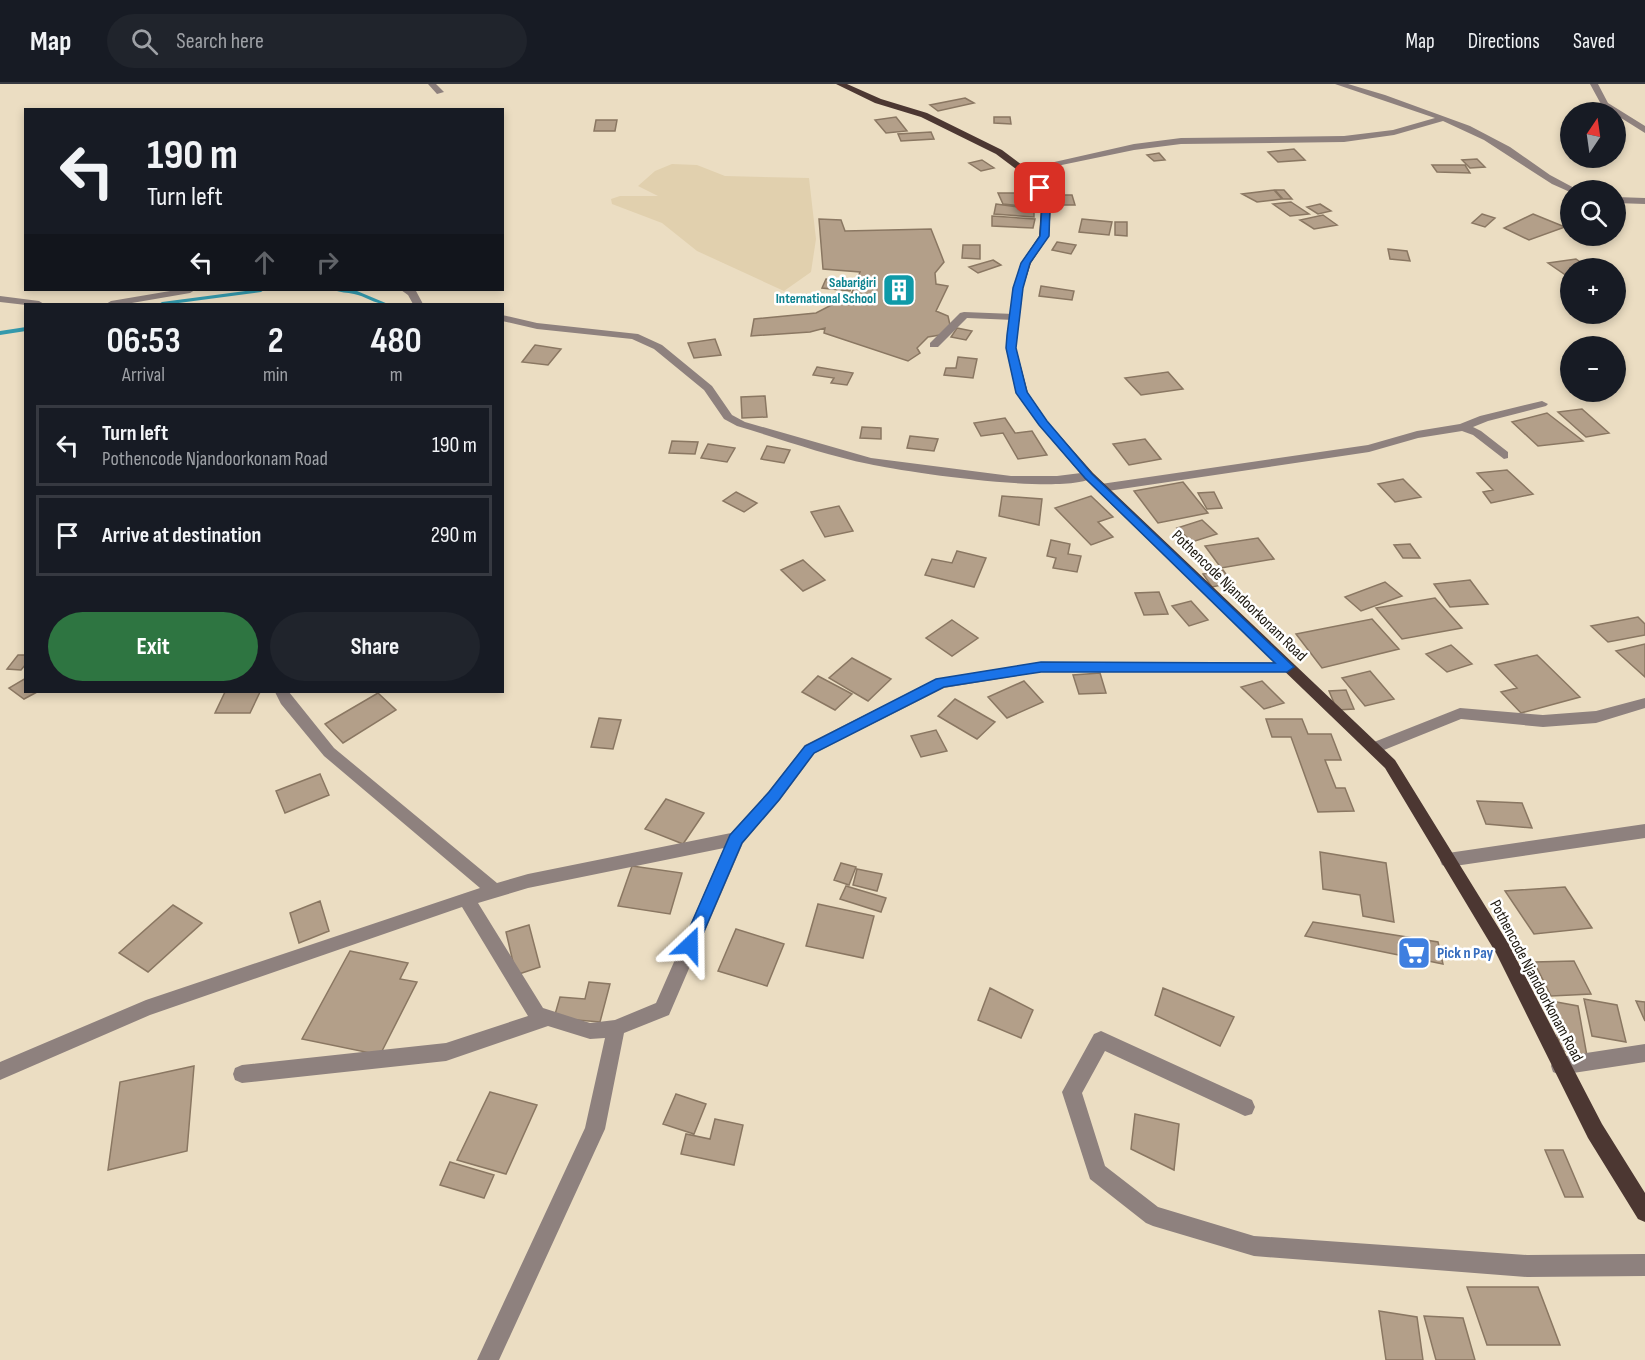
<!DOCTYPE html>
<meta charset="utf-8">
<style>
body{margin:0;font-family:"Sofia Sans Condensed",sans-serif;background:#20242c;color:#f1f3f6;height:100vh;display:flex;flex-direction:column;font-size:22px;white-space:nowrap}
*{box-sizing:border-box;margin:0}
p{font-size:20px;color:#9ea1a6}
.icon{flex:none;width:33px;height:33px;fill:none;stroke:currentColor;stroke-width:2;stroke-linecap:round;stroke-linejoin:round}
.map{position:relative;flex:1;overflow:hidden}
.panel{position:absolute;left:24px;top:219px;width:480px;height:390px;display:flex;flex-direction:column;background:#171b24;border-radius:0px;box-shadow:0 3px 9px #0003}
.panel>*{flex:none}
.banner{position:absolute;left:24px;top:24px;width:480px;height:183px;border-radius:0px;box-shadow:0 3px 9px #0003;background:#171b24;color:#f1f3f6;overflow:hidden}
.needle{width:39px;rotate:13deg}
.fabs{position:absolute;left:1560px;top:18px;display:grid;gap:12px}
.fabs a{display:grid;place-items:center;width:66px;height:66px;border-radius:50%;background:#171b24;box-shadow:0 3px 9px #0003;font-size:30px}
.pin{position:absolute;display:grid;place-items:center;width:51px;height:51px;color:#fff;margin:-26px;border-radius:12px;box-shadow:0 3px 9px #0006}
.me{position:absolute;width:66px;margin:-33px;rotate:23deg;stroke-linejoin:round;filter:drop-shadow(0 0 4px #0008)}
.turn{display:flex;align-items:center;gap:21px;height:126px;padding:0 24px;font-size:27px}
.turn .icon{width:78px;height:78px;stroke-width:2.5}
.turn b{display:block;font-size:42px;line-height:51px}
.lanes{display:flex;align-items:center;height:57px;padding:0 24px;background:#0003;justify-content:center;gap:30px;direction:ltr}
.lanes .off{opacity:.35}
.eta{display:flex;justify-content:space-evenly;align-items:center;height:102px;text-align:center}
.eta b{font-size:36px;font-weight:700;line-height:42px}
.action{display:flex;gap:12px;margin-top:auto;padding:12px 24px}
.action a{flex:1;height:69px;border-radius:36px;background:#2e7541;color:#fff;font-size:24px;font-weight:700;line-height:69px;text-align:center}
.action a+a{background:#20242c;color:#f1f3f6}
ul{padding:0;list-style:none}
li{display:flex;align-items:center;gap:18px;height:81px;margin:0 12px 9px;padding:0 12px;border:3px solid #363941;border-radius:0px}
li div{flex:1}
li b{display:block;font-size:22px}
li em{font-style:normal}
header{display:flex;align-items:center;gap:36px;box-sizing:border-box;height:84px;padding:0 30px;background:#171b24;border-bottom:2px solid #363941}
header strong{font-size:28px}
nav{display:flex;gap:33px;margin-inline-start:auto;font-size:21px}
.search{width:420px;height:54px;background:#20242c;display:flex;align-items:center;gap:15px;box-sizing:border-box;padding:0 21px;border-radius:33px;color:#9ea1a6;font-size:22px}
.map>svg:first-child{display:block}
</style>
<header>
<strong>Map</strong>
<div class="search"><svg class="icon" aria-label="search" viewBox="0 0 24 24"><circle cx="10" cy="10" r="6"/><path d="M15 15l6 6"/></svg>Search here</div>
<nav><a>Map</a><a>Directions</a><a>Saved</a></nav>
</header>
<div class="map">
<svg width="1645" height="1276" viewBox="0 0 1645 1276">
<rect width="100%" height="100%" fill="#ebddc2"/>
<path fill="#e1d0ae" d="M 672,80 L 697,81 L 725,92 L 809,94 L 816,155 L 811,188 L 784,207 L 697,167 L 662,139 L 612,120 L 611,115 L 620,112 L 658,112 L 638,102 L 655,87 Z"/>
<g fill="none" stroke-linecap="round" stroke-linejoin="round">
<path fill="#3499ac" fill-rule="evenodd" d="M 253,206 L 264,206 L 261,208 L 171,220 L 159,220 L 162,218 Z
M 335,206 L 357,207 L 388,220 C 376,221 365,212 354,210 C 347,208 340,209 335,206 Z
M 26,243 L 26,247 L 0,251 L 0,247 Z"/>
</g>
<path fill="#b39f89" stroke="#8a7762" stroke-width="1.5" d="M 965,14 L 974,19 L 938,27 L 930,21 Z
M 896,33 L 907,47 L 886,49 L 875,36 Z
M 994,33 L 1010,33 L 1011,40 L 994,39 Z
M 596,36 L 617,36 L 615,47 L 594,47 Z
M 931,48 L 934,55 L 901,57 L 898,50 Z
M 1294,65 L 1305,76 L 1278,78 L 1268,68 Z
M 1159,69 L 1165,76 L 1154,77 L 1147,71 Z
M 1477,75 L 1485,83 L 1470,84 L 1462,76 Z
M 982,76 L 994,84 L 981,87 L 969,79 Z
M 1432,81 L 1465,81 L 1470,89 L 1437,88 Z
M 1274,106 L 1282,115 L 1257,118 L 1242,110 Z
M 1275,106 L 1284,106 L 1292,115 L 1283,115 Z
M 998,109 L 1028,109 L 1034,123 L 1003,120 Z
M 1053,111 L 1072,111 L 1075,121 L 1056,121 Z
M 1291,118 L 1309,130 L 1290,132 L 1273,120 Z
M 996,120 L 1034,125 L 1034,133 L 994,130 Z
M 1320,120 L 1331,127 L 1318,130 L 1307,123 Z
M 1482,130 L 1495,134 L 1485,143 L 1472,139 Z
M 1533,130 L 1565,143 L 1529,156 L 1504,144 Z
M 1323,131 L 1337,141 L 1314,145 L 1300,136 Z
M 992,132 L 1035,135 L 1033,144 L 992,142 Z
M 819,135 L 841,136 L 845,147 L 931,145 L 944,178 L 935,189 L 936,200 L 948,202 L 936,227 L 948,232 L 950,241 L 940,251 L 928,253 L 917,264 L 920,269 L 908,277 L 824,249 L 825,244 L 810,248 L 751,252 L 754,235 L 816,229 L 851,211 L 860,188 L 823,185 Z
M 1082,135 L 1112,138 L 1109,151 L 1079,148 Z
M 1115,138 L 1127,138 L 1127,152 L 1115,151 Z
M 1057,158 L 1076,161 L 1071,170 L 1052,166 Z
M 963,161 L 980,161 L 980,175 L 962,174 Z
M 1388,165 L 1407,167 L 1410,177 L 1390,175 Z
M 1576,175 L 1589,184 L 1570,184 L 1570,194 L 1548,179 Z
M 993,176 L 1001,181 L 978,189 L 969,183 Z
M 826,195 L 854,197 L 850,207 L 822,204 Z
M 1041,202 L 1074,207 L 1072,216 L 1039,212 Z
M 957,244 L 972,247 L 966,256 L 951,253 Z
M 715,255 L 721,271 L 694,274 L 688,259 Z
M 535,261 L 561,265 L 548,281 L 522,278 Z
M 958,273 L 977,275 L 973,294 L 944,291 L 946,284 L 956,284 Z
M 817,283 L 853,289 L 847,301 L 831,299 L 834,294 L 813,291 Z
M 1168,288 L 1183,305 L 1141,311 L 1125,294 Z
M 765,312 L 767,333 L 742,334 L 741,313 Z
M 1582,325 L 1609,349 L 1586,353 L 1558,328 Z
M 1547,329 L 1583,357 L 1538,362 L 1512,338 Z
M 1005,334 L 1015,349 L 1032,347 L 1047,371 L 1018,375 L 1003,349 L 981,352 L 974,339 Z
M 862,343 L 881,344 L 881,355 L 860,354 Z
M 910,352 L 938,355 L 934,367 L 907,364 Z
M 1145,355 L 1161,375 L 1129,381 L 1113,360 Z
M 672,357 L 698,358 L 695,370 L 669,369 Z
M 708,360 L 735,364 L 727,378 L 701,374 Z
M 767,362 L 790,366 L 784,379 L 761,375 Z
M 1507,386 L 1533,410 L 1491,419 L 1483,408 L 1493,406 L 1477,389 Z
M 1403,395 L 1421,413 L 1395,418 L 1378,400 Z
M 1183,398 L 1208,429 L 1158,439 L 1134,407 Z
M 736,408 L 757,419 L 744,428 L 723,417 Z
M 1214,408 L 1222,424 L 1207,425 L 1198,409 Z
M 1002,412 L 1042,415 L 1039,441 L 999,432 Z
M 1091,412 L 1113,433 L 1098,438 L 1113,453 L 1091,461 L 1055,424 Z
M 839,422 L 853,447 L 825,453 L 811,428 Z
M 1202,436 L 1217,450 L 1192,458 L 1177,444 Z
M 1258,454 L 1274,475 L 1221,484 L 1205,462 Z
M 1051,456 L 1070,460 L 1068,470 L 1081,472 L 1077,488 L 1053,484 L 1056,474 L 1047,472 Z
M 1410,460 L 1420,474 L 1403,474 L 1394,461 Z
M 957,467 L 986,474 L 974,503 L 925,491 L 932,475 L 952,479 Z
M 803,476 L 825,496 L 803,507 L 781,486 Z
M 1223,486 L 1232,499 L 1212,503 L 1203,490 Z
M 1470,496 L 1488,520 L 1450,523 L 1434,500 Z
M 1385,498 L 1402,512 L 1361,527 L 1345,513 Z
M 1159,508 L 1168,530 L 1144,531 L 1135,509 Z
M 1435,514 L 1462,544 L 1402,555 L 1376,524 Z
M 1191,517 L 1208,536 L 1189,542 L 1172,522 Z
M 1638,533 L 1645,540 L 1645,551 L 1608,558 L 1591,542 Z
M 1372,535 L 1399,565 L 1322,584 L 1296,550 Z
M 952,536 L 978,554 L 952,572 L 926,554 Z
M 1645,560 L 1645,593 L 1616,567 Z
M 1451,561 L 1472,580 L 1447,588 L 1426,570 Z
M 18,571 L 26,571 L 26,580 L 21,586 L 7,585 Z
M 1537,571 L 1580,613 L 1521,629 L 1501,608 L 1517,604 L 1495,581 Z
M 852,574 L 891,595 L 868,617 L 829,594 Z
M 1370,587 L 1394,615 L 1365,622 L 1342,594 Z
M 1100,589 L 1106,609 L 1079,610 L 1073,591 Z
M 818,592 L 852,610 L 835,626 L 802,608 Z
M 26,594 L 26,608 L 37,608 L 24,615 L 9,604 Z
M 1024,597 L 1043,618 L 1007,634 L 988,613 Z
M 1262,597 L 1284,619 L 1264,625 L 1241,603 Z
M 1346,606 L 1354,625 L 1337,626 L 1329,607 Z
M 225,608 L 260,608 L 250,629 L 215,629 Z
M 378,609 L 396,626 L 343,659 L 325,640 Z
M 955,615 L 995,638 L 977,655 L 938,632 Z
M 599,634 L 621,636 L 613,665 L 591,663 Z
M 1266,635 L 1302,635 L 1308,650 L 1331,650 L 1341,676 L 1325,676 L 1336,704 L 1345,704 L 1354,727 L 1318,728 L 1291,653 L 1272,653 Z
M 936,646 L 947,667 L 921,673 L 911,652 Z
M 320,690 L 329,711 L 285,729 L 276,707 Z
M 666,715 L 704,729 L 683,760 L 645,745 Z
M 1477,717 L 1522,719 L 1532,744 L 1486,740 Z
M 1320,768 L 1386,779 L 1394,838 L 1363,832 L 1360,811 L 1323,805 Z
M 841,779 L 856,783 L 849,801 L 834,796 Z
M 632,782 L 682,789 L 670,830 L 618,822 Z
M 857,785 L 882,790 L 877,807 L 853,801 Z
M 846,802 L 886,814 L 881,828 L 840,815 Z
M 1565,803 L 1592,844 L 1534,850 L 1505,807 Z
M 320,817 L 329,847 L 299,859 L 290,829 Z
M 818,820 L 874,832 L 863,874 L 806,862 Z
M 173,821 L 202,839 L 148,888 L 119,869 Z
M 1313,838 L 1438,858 L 1443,880 L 1305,852 Z
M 529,841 L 540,883 L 516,891 L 506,848 Z
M 736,845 L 784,860 L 767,902 L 718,887 Z
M 350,867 L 408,879 L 400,895 L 417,898 L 380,971 L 302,955 Z
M 1574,877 L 1591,910 L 1551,912 L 1534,878 Z
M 589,898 L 610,900 L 600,938 L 554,934 L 560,913 L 585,915 Z
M 990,904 L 1033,926 L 1021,954 L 978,936 Z
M 1163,904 L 1234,933 L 1220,962 L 1155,931 Z
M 1584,915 L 1617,921 L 1626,958 L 1592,952 Z
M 1551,917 L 1578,922 L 1587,972 L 1560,966 Z
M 1636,917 L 1645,918 L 1645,937 Z
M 194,982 L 187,1067 L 108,1086 L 120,998 Z
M 490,1008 L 537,1021 L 506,1090 L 457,1076 Z
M 676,1010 L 706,1020 L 694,1050 L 663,1040 Z
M 1135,1030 L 1179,1040 L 1174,1086 L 1131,1065 Z
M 715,1035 L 743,1041 L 734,1081 L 681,1070 L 686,1050 L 710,1055 Z
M 1545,1066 L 1563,1066 L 1583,1113 L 1565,1113 Z
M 450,1078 L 494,1091 L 484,1114 L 440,1101 Z
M 1467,1203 L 1538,1203 L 1560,1261 L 1487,1261 Z
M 1379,1227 L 1417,1233 L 1423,1276 L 1386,1276 Z
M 1424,1232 L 1463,1234 L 1475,1276 L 1436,1276 Z"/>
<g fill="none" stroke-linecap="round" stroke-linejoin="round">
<path fill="#8e817e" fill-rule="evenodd" d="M 428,0 L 436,0 L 444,8 L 437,10 Z
M 1335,0 L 1348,0 L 1385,11 L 1470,42 L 1510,63 L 1550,91 L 1578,106 L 1570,108 L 1552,100 L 1484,56 L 1443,37 L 1394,51 L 1344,58 L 1181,60 L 1134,66 L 1023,89 L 1019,86 L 1134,60 L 1181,54 L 1344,52 L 1393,46 L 1435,34 Z
M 1590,0 L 1598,0 L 1608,19 L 1645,42 L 1645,49 L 1602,22 Z
M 1616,113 L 1645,114 L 1645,120 L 1616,119 Z
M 176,206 L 195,206 L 190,209 L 126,220 L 106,220 L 111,217 Z
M 401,206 L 416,207 L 423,220 L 413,220 L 408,211 Z
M 0,212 L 39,217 L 44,220 L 26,221 L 0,218 Z
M 964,228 L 1014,230 L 1019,233 L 1014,236 L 967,234 L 938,263 L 930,263 L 930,259 L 960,229 Z
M 502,231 L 537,239 L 638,250 L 662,261 L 712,302 L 732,331 L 745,338 L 871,374 L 1011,392 L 1057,392 L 1089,388 L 1095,392 C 1073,413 904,388 869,380 C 825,371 781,355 737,342 L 724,335 L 704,306 L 654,265 L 632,255 L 537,245 L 502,237 Z
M 1542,317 L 1548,320 L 1546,322 L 1488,337 L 1473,343 L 1481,347 L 1508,368 L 1508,374 L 1504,375 L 1473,351 L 1462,347 L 1418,354 L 1369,368 L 1101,408 L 1095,404 L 1101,400 L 1368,361 L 1417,347 L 1460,340 L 1480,332 Z
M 1041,578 L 1288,578 L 1295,583 L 1288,588 L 1041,588 L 944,604 L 815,669 L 780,716 L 743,759 L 669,931 L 624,949 L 605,1045 L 499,1276 L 477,1276 L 585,1044 L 605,954 L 590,955 L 548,942 L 446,977 L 242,999 L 235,996 L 233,990 L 235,984 L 242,981 L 446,959 L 528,932 L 462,823 L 150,931 L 0,996 L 0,978 L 146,916 L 480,804 L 324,672 L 281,620 L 275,608 L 289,608 L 334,664 L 497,799 L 528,790 L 731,749 L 768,708 L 805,661 L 936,595 ZM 724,764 L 656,919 L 615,936 L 590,939 L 543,924 L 478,819 L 528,804 Z
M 1645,614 L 1645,624 L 1596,639 L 1543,643 L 1461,635 L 1374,670 L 1369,668 L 1366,664 L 1369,660 L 1460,624 L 1543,631 L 1596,627 Z
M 1645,740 L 1645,754 L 1448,783 L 1442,781 L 1440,776 L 1442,771 L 1448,769 Z
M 1101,947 L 1252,1016 L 1255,1023 L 1252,1030 L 1245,1032 L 1105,967 L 1082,1009 L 1105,1082 L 1158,1123 L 1254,1152 L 1527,1171 L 1645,1170 L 1645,1192 L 1527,1193 L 1254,1172 L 1153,1142 L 1146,1139 L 1090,1095 L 1062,1008 L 1094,950 Z
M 1645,960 L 1645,978 L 1560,991 L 1553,988 L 1551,982 L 1553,976 L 1560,973 Z"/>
<path fill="#4c3732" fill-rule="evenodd" d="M 836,0 L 847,0 L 881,15 L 927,29 L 1002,66 L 1026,84 L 1043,102 L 1051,122 L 1049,152 L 1031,179 L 1023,204 L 1016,264 L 1028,309 L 1047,337 L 1093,389 L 1395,676 L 1508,859 L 1602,1040 L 1645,1109 L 1645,1138 L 1638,1135 L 1588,1054 L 1496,869 L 1385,684 L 1085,395 L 1039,341 L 1016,309 L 1006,264 L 1013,204 L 1021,179 L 1039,152 L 1041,122 L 1036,105 L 1020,88 L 996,70 L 921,33 L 875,19 Z"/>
</g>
<path fill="#1a73e8" stroke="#114b97" stroke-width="1.5" d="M 1040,101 L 1044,104 L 1050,122 L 1049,152 L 1030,179 L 1023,204 L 1016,264 L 1027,308 L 1047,337 L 1092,390 L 1294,583 L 1287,588 L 1041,588 L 944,603 L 814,669 L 779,716 L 742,759 L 696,866 L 690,868 L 685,866 L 682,861 L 730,751 L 769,708 L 805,662 L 936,595 L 1041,578 L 1275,579 L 1085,394 L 1039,341 L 1016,309 L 1006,264 L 1007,251 L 1013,204 L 1021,179 L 1040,152 L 1042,122 L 1036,104 Z"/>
<defs>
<symbol id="building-square" viewBox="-11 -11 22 22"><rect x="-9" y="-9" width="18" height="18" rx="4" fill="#0f9aa8" stroke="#fff"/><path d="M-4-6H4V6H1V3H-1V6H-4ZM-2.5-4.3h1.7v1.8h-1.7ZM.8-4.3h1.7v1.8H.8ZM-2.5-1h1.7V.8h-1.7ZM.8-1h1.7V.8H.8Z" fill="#fff"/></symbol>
<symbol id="supermarket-square" viewBox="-11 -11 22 22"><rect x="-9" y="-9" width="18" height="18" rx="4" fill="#3f7fe0" stroke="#fff"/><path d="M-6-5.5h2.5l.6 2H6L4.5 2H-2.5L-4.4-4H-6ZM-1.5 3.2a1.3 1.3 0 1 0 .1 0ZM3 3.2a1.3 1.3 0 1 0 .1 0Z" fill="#fff"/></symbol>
</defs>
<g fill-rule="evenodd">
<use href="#building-square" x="880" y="187" width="38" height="38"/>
<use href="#supermarket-square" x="1395" y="850" width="38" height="38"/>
</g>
<g text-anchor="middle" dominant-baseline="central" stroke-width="5" stroke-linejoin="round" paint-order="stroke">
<g font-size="14" font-weight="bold" fill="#0d838f" stroke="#fff" text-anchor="end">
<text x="876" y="198">Sabarigiri<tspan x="876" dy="16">International School</tspan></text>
</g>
<g font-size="16" fill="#1a150c" stroke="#fff">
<text transform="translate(1239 512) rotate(44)">Pothencode Njandoorkonam Road</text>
<text transform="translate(1536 897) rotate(62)">Pothencode Njandoorkonam Road</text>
</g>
<g font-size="16" font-weight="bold" fill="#366cbe" stroke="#fff" text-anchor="start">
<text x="1437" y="869">Pick n Pay</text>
</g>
</g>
</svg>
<div class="fabs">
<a><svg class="needle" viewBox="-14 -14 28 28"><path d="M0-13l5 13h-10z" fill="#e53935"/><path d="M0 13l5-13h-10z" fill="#9ea1a6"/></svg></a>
<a><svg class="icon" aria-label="search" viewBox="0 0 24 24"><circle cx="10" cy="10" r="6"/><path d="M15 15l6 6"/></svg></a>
<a>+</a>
<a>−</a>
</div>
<div class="pin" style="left:1040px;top:104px;background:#d93025"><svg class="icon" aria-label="arrive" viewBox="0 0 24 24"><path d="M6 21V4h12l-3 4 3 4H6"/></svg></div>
<svg class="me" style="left:690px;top:861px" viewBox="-20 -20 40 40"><path d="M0-17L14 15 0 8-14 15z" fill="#1a73e8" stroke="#fff" stroke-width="4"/></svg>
<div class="banner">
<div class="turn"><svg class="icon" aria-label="left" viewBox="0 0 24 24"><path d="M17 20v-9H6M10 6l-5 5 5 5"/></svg><div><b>190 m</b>Turn left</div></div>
<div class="lanes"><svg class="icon" aria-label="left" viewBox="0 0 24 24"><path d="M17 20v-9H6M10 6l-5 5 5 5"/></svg><svg class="icon off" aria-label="ahead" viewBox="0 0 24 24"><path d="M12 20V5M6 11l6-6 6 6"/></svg><svg class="icon off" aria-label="right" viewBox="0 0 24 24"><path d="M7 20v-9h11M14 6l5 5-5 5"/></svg></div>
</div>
<section class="panel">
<div class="eta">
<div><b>06:53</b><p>Arrival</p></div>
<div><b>2</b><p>min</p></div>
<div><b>480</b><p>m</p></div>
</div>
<ul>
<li><svg class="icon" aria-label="left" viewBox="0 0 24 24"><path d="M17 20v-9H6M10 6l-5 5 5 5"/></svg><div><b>Turn left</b><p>Pothencode Njandoorkonam Road</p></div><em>190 m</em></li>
<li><svg class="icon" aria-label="arrive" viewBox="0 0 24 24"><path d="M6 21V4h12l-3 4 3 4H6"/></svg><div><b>Arrive at destination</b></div><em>290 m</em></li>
</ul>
<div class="action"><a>Exit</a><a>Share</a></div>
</section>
</div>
